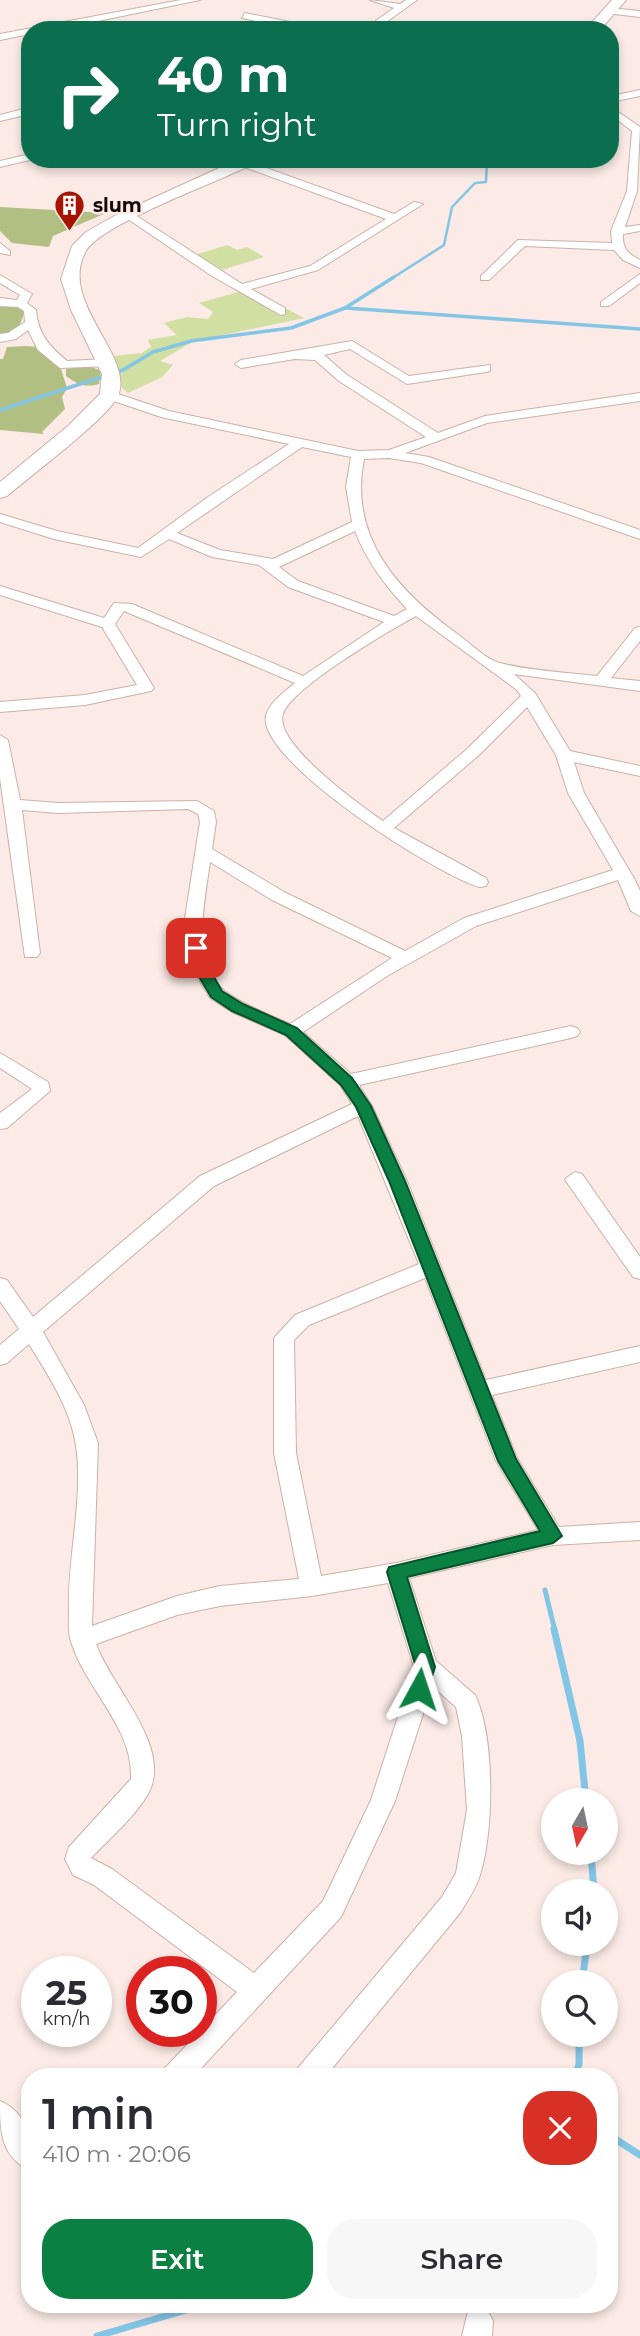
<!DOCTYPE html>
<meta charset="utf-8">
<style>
body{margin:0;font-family:Montserrat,sans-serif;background:#f7f7f7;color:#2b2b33;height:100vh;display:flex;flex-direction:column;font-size:26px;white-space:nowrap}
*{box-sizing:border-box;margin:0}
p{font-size:23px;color:#7c7c81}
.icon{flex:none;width:38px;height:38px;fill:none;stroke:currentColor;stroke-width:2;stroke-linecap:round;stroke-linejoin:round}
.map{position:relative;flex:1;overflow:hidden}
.drawer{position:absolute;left:21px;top:2068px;width:597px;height:245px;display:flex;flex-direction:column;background:#fff;border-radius:28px;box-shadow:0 4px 10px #0003}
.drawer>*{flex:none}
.banner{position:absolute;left:21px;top:21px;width:598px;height:147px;border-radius:28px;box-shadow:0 4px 10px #0003;background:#0b6e4f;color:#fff;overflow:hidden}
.needle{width:46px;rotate:189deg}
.fabs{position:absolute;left:541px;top:1788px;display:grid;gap:14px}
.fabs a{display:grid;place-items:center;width:77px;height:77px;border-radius:50%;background:#fff;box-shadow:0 4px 10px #0003;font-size:35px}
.speed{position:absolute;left:21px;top:1956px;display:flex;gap:14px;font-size:35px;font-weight:700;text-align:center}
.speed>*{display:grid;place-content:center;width:91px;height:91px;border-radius:50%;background:#fff;box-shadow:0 4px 10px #0003;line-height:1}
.speed small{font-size:18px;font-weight:400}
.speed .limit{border:10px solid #d22;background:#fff;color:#111}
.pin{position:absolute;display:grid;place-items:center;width:60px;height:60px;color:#fff;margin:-30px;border-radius:14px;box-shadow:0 4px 10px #0006}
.me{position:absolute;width:77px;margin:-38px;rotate:5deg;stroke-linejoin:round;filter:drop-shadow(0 0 5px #0008)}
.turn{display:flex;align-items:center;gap:24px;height:147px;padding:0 21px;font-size:32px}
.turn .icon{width:91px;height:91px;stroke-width:2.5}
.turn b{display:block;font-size:49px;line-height:60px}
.round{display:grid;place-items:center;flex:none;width:74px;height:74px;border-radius:28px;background:#f7f7f7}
.overview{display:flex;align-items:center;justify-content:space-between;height:119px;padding:0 21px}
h1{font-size:42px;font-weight:600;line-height:52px}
.primary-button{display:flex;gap:14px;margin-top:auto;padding:14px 21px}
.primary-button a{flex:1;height:80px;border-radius:28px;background:#0b8043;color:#fff;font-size:28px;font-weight:600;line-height:80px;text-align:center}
.primary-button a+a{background:#f7f7f7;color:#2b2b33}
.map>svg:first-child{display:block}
</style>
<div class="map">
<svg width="640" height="2336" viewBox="0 0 640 2336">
<rect width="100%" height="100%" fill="#fbeae5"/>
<path fill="#d2dfa3" d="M 227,245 L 237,250 L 247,247 L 264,257 L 222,270 L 195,255 Z
M 249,289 L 304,318 L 194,341 L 160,361 L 173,365 L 162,377 L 128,393 L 118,384 L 113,356 L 142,353 L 151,347 L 148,340 L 177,335 L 164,323 L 187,317 L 208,319 L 213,312 L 199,303 Z"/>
<path fill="#b2bf83" d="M 0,207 L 106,213 L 53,236 L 49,247 L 12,243 L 0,231 Z
M 0,303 L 17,304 L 25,311 L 17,332 L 0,335 Z
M 25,346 L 41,347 L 60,366 L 67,388 L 62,397 L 65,409 L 42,432 L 44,434 L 0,430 L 0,359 L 3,359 L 7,347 Z
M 90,366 L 101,371 L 99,384 C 84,388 77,384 66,376 L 66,369 Z"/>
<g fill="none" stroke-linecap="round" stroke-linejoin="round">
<path stroke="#82c5e4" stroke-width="2.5" d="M 391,279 L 444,245 L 452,207 L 475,183 L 486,182 L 487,159"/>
<path stroke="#82c5e4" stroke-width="3.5" d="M 346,308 L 640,329
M 0,410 L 123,370 L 153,352 L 191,341 L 291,328 L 345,308 L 394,277"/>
<path stroke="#82c5e4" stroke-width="5" d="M 545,1590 L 555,1631"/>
<path stroke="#82c5e4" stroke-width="7" d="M 554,1629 L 580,1741 L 586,1801
M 591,1853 L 594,1892
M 582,1983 L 587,1944
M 575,2077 L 579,2064 L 579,2035
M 609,2135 L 640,2155
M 97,2336 L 203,2305"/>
<defs>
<path id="street" d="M 181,0 L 200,0 L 54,30 L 30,30 L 30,34 L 0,40 L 0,34 Z
M 370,0 L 400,4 L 406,0 L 417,0 L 375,30 L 363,30 L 394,8 Z
M 609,8 L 640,11 L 640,17 L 606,13 Z
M 245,13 L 315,27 L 320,30 L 300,30 L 242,18 Z
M 640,90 L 640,96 L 611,102 L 611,96 Z
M 611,107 L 640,127 L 637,191 L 625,227 L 640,225 L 640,231 L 623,234 C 622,248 628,254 640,260 L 640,268 L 623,260 L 614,250 L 525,246 L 489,280 L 481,280 L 481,276 L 518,240 L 612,243 L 611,231 L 627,191 L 632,131 L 611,115 Z
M 23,109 L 30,112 L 30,120 L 21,116 L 0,121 L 0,115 Z
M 30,154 L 30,159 L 34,159 L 0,167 L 0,161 Z
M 339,159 L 356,159 L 357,161 L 352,164 Z
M 239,161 L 247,161 L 394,214 L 414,202 L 423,204 L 318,270 L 251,289 L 285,308 L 285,314 L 281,315 L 212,276 L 122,215 L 132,213 L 242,284 L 310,266 L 386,219 L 239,165 Z
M 0,243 L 10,251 L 10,255 L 0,253 Z
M 640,274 L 640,283 L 609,306 L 601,306 L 601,302 Z
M 0,275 L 32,294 L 27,303 L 36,310 C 38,334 49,346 67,361 L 105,359 L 111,363 L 109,366 L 60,368 L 38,350 L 28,330 L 16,339 L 0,342 L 0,334 L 8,333 L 25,322 L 24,311 L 18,307 L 0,306 L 0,298 L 17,300 L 20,295 L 0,283 Z
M 352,341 L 409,376 L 490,365 L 490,371 L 486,372 L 407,384 L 350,349 L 324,355 L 347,375 L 438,433 L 485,416 L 640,393 L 640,401 L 487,423 L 405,453 L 429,457 L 640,530 L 640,539 L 421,463 L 389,458 L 364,459 C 348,539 400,593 460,636 C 472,645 487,660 500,663 C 531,671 565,672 597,676 L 635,628 L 640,627 L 640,641 L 611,678 L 640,681 L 640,691 L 514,674 L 535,693 L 570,751 L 640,766 L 640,776 L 574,762 L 584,793 L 636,882 L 640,891 L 640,916 L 631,911 L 618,880 L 476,926 L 387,976 L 303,1032 L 351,1074 L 571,1026 L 577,1028 L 580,1032 L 577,1036 L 571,1038 L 359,1085 L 372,1106 L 407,1181 L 486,1380 L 640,1346 L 640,1362 L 492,1395 L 517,1458 L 559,1527 L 640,1522 L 640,1540 L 553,1545 L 409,1578 L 436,1661 L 475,1695 C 495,1736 494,1832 480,1875 C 476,1889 467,1901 460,1913 L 325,2077 L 295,2077 L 298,2068 L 442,1897 L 456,1873 L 467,1810 L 462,1736 L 456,1707 L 432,1686 L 395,1801 L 341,1917 L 193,2077 L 162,2077 L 165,2068 L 237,1992 L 94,1885 L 73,1875 L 65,1859 L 69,1847 L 131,1779 C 134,1727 83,1687 70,1638 C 68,1629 69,1620 69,1611 C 67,1558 84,1498 76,1446 C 71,1409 48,1375 29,1344 L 7,1363 L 0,1365 L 0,1345 L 19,1329 L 0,1301 L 0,1278 L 7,1280 L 33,1317 L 200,1176 L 352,1104 L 340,1085 L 285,1035 L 232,1012 L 210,998 L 190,965 L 183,931 L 200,822 L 198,814 L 188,809 L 58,813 L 22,810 L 40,953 L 37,957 L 25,957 L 0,778 L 0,735 L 8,740 L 20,800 L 58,803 L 197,801 L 214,811 L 216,822 L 212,849 L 284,892 L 405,951 L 464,918 L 613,870 L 568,793 L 556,755 L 527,707 L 479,755 L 394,828 L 486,878 L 488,882 L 486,886 L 480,887 C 440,877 257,761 266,716 C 269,703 285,691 295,683 L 124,611 L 115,624 L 154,688 L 151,691 L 85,705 L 0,712 L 0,702 L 85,695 L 137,685 L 102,627 L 0,595 L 0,586 L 104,618 L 114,603 L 132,604 L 303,676 L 384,622 L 288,587 L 259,565 L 212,557 L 169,539 L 141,557 L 54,539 L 0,522 L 0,514 L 57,531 L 138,548 L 208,497 L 289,444 L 161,417 L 105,398 L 103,395 L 109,391 L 169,411 L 358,451 L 389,450 L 426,437 L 339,381 L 315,360 L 295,359 L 241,368 L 235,364 L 241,360 ZM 302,447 L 351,457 L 346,487 L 352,522 L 273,559 L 220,550 L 177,533 ZM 355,531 C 367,562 385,585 407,609 L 394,616 L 298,581 L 279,567 ZM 416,616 L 517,690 L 521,696 L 467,749 L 383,821 C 361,806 273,743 283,714 C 291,688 390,630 416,616 ZM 210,862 L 272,900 L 392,958 L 290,1024 C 268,1014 245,1006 226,992 C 189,965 205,900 210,862 ZM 358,1116 L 419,1264 L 295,1315 L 274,1338 L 274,1453 L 299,1579 L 220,1586 L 177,1596 L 92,1626 L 98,1443 L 84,1405 L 43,1332 L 214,1186 ZM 425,1278 L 496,1461 L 538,1530 L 396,1563 L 321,1576 L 296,1453 L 294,1340 L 309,1325 ZM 388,1583 L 414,1667 L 371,1800 L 323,1901 L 254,1973 L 112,1869 L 91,1858 C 110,1838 134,1818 148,1794 C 174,1748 111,1687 96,1644 L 177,1615 L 220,1606 L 312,1596 Z
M 0,1053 L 48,1082 L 50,1091 L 7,1128 L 0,1129 L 0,1113 L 32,1089 L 0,1068 Z
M 575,1172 L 582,1174 L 640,1257 L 640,1279 L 633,1277 L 568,1184 L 565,1179 Z
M 0,2101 C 30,2114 30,2142 30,2170 C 0,2157 0,2129 0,2101 Z
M 478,2306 L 488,2311 L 493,2321 L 492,2336 L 462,2336 L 468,2311 Z"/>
<path id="secondary" d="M 612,0 L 626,0 L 600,30 L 585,30 Z
M 239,159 L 259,159 C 251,167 237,171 227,176 C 198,189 99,227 86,251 C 57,302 135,355 118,396 C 108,418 29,477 7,496 L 0,498 L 0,482 L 68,426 L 100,394 L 102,374 L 71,310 L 61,279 L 72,246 L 86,232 L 118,214 Z"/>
</defs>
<use href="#street" stroke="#cbb1a8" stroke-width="2"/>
<use href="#secondary" stroke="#cbb1a8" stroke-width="2"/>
<use href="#street" fill="#fff" fill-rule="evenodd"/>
<use href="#secondary" fill="#fff" fill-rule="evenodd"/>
</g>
<path fill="#0b8043" stroke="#07532c" stroke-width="2" d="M 196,943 L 203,948 L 207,965 L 222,991 L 243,1004 L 297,1028 L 352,1078 L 371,1106 L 405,1181 L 516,1459 L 562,1536 L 553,1543 L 407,1577 L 435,1667 L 426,1695 L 419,1697 L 413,1695 L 410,1689 L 416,1667 L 387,1572 L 389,1567 L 540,1531 L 498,1461 L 389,1181 L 356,1107 L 341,1085 L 286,1035 L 232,1011 L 211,997 L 192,965 L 189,948 Z"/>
<defs>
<symbol id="building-pin" viewBox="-11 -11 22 30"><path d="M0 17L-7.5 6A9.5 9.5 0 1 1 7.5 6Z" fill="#a61401" stroke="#fbeae5"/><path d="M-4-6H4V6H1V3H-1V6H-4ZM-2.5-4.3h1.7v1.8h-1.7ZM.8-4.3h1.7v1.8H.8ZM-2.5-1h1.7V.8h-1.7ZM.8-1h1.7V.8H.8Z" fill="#fff"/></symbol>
</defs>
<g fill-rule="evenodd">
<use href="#building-pin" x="52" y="188" width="35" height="47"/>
</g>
<g text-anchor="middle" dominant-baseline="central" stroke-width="5" stroke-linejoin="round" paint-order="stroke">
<g font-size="19" font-weight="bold" fill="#130a07" stroke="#fbeae5" text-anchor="start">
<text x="93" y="205">slum</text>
</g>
</g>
</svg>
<div class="fabs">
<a><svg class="needle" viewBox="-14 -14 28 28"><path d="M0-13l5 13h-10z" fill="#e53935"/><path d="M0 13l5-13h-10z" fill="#7c7c81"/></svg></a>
<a><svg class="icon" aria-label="sound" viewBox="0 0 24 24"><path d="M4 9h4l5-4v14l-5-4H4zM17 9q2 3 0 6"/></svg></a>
<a><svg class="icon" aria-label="search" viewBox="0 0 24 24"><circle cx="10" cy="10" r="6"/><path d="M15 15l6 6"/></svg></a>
</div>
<div class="speed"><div>25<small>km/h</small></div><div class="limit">30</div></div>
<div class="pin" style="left:196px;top:948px;background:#d93025"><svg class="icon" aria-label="arrive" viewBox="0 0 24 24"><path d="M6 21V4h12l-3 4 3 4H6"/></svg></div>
<svg class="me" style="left:419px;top:1689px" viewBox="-20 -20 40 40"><path d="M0-17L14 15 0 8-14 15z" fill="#0b8043" stroke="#fff" stroke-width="4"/></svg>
<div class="banner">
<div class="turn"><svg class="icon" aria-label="right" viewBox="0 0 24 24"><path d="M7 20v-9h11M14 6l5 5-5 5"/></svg><div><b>40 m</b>Turn right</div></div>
</div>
<section class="drawer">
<div class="overview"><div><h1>1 min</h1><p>410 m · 20:06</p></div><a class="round" style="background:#d93025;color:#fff"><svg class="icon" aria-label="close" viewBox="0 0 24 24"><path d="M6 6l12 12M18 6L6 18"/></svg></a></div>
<div class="primary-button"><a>Exit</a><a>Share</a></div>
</section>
</div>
